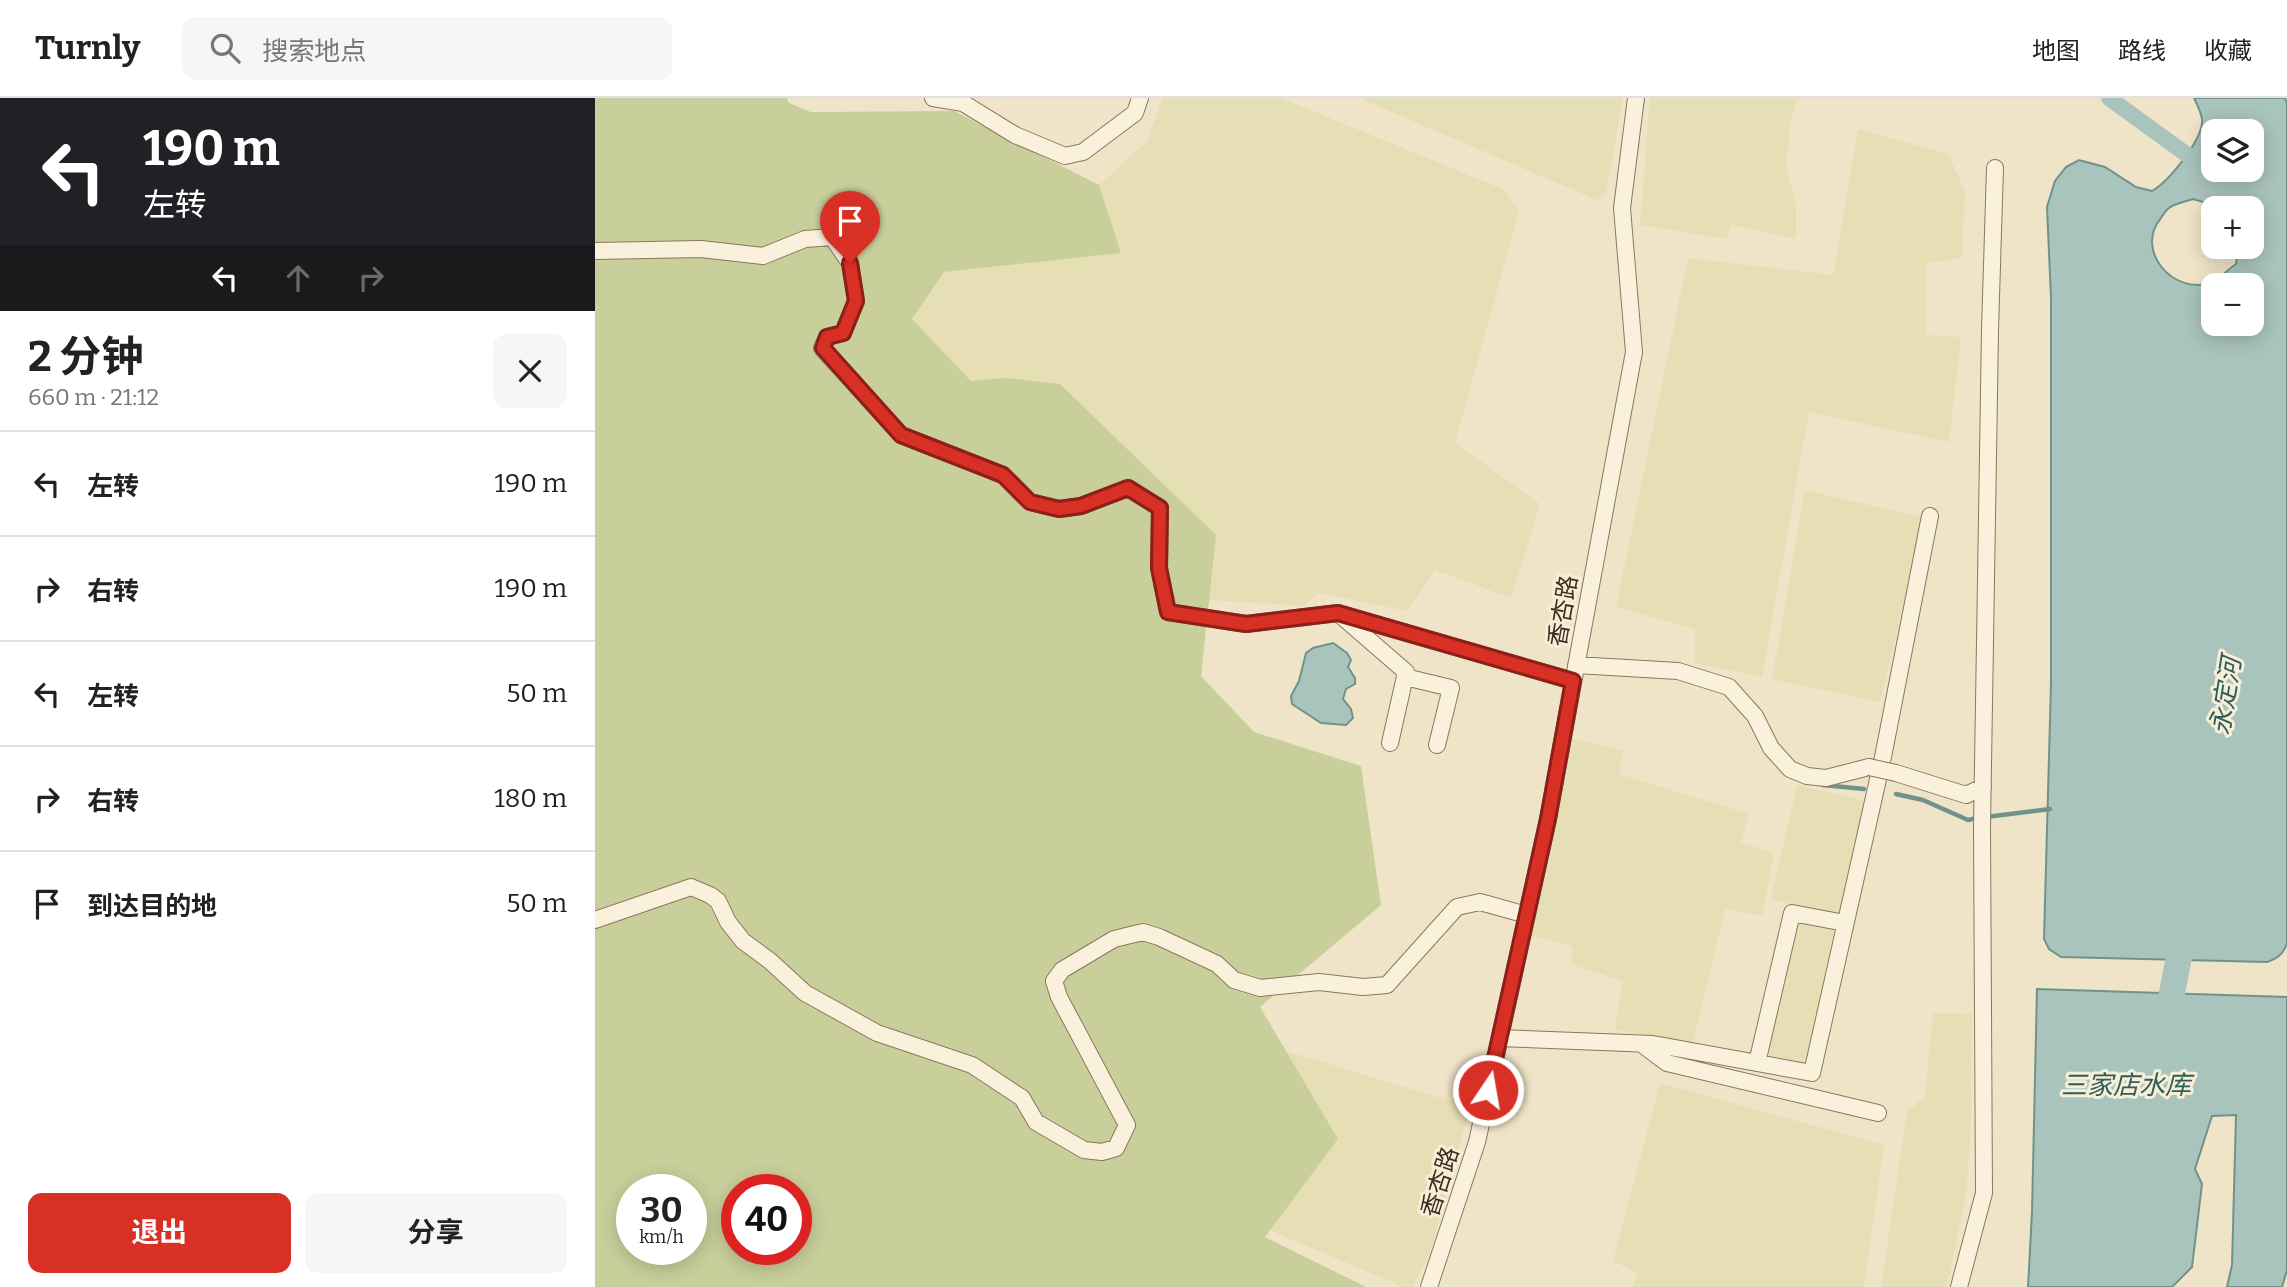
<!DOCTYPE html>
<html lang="zh">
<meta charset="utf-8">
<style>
body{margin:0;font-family:Bitter,"Noto Sans SC",serif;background:#f6f6f6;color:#222;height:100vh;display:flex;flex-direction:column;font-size:26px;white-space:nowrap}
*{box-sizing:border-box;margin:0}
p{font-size:23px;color:#767676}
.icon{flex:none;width:38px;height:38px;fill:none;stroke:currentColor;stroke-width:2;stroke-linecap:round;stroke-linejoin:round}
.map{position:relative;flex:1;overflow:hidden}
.panel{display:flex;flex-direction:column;background:#fff;width:595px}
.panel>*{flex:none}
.top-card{background:#202124;color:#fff;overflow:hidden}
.buttons{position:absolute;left:1606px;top:21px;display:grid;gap:14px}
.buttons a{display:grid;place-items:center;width:63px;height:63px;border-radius:14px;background:#fff;box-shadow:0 4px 18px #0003;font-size:35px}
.speed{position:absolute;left:21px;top:1076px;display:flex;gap:14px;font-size:35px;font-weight:700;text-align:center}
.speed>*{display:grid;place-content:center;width:91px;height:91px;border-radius:50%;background:#fff;box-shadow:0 4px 18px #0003;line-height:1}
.speed small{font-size:18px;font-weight:400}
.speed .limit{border:10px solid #d22;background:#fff;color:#111}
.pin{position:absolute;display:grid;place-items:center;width:60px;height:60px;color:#fff;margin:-72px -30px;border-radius:50% 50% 50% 0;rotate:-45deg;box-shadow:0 0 7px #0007}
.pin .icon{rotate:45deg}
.me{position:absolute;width:77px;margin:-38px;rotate:12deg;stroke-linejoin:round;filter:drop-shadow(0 0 5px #0008)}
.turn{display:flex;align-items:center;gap:24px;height:147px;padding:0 28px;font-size:32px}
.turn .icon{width:91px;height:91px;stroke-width:2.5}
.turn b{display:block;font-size:49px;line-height:60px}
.lanes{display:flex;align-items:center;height:66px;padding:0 28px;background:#0003;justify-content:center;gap:35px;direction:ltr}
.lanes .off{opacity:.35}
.round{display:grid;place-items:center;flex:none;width:74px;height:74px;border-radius:14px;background:#f6f6f6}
.overview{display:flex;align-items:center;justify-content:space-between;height:119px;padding:0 28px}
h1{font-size:42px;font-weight:700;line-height:52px}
.cta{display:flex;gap:14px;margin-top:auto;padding:14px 28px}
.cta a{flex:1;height:80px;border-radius:14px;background:#d93025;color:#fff;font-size:28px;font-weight:700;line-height:80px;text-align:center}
.cta a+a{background:#f6f6f6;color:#222}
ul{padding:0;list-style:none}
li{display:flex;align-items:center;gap:21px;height:105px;padding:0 28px;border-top:2px solid #e0e0e0}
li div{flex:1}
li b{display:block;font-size:26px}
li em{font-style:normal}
header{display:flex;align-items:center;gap:42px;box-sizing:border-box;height:98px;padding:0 35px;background:#fff;border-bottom:2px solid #e0e0e0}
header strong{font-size:33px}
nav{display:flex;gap:38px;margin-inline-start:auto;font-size:24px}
.search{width:490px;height:63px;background:#f6f6f6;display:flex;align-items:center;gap:18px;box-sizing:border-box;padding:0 24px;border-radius:14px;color:#767676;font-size:26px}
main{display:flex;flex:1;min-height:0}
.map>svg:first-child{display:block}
</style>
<header>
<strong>Turnly</strong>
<div class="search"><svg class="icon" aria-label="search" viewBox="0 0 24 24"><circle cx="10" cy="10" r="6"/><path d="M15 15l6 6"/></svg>搜索地点</div>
<nav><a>地图</a><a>路线</a><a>收藏</a></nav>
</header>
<main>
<section class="panel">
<div class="top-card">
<div class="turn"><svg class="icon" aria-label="left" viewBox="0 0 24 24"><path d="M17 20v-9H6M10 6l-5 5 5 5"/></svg><div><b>190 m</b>左转</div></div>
<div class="lanes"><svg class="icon" aria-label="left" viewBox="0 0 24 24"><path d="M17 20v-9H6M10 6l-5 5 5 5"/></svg><svg class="icon off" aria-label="ahead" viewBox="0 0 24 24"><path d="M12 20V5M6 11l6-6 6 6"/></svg><svg class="icon off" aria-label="right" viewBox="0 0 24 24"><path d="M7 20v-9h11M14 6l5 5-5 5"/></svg></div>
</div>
<div class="overview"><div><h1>2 分钟</h1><p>660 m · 21:12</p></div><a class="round"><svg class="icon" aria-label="close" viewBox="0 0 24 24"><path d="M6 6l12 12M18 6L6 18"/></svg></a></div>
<ul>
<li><svg class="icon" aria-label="left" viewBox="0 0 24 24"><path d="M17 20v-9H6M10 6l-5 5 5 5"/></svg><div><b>左转</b></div><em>190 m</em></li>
<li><svg class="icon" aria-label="right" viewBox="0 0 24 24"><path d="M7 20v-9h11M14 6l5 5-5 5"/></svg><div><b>右转</b></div><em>190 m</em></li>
<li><svg class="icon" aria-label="left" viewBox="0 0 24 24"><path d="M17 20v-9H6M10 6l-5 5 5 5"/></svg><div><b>左转</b></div><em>50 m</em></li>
<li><svg class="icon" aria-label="right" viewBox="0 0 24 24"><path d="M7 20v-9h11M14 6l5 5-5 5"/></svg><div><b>右转</b></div><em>180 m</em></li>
<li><svg class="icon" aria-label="arrive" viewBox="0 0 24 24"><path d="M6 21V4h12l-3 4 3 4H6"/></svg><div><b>到达目的地</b></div><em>50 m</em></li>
</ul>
<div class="cta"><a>退出</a><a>分享</a></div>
</section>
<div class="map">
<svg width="1692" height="1189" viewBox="0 0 1692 1189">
<rect width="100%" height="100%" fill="#f0e4c8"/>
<path fill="#e6deb5" d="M 568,0 L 686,0 L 910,92 L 924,113 L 860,345 L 945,406 L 916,500 L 840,472 L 812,513 L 724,495 L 709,508 L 614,502 L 620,437 L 411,280 L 376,283 L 317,221 L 349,174 L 526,155 L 504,87 L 552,43 Z
M 764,0 L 1028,0 L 1011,97 L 1002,102 Z
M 1055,0 L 1203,0 L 1196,19 L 1191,68 L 1201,107 L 1201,141 L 1137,127 L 1131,141 L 1045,127 Z
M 1263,31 L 1353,56 L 1370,94 L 1367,160 L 1331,165 L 1331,237 L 1366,239 L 1354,344 L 1214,314 L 1167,579 L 1100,565 L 1100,531 L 1021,509 L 1093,160 L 1238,177 Z
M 1210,392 L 1329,420 L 1285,604 L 1177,581 Z
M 974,640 L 1028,652 L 1024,676 L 1154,716 L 1146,744 L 1179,755 L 1167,818 L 1130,811 L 1098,945 L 1020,932 L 1028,883 L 976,866 L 978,848 L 935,837 Z
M 1202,687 L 1272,703 L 1245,818 L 1176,801 Z
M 1203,821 L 1244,832 L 1215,961 L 1204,967 L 1169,960 Z
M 1338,915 L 1377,916 L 1376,1025 L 1371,1097 L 1352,1189 L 1286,1189 L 1312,1013 L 1330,999 Z
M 691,953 L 875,1009 L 836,1152 L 818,1189 L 809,1189 L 674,1132 L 743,1041 Z
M 1065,985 L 1289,1047 L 1269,1189 L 1037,1189 L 1043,1175 L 1018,1163 Z"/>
<path fill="#c9cf9b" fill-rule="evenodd" d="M 0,0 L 192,0 L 194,5 L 216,14 L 359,13 L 504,87 L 526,155 L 349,174 L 317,221 L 376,283 L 411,280 L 465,286 L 621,437 L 606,578 L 659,634 L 766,668 L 786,807 L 665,909 L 743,1041 L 670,1139 L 771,1189 L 0,1189 ZM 37,1092 L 96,1092 L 96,1152 L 37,1152 ZM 142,1092 L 201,1092 L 201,1152 L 142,1152 Z"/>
<path fill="#a9c4bc" stroke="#6f938a" stroke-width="2" fill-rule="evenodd" d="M 1599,0 L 1690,0 L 1692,6 L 1692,845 C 1689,856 1682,861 1672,864 L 1466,859 L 1454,851 L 1449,841 L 1456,586 L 1456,200 L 1452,109 L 1460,83 L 1471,69 L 1484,62 L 1510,69 L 1541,89 L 1557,93 C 1573,84 1609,41 1607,21 C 1606,14 1602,6 1599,0 ZM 1619,33 L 1657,33 L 1657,72 L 1619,72 ZM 1598,101 L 1628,110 L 1657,110 L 1657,149 L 1643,149 L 1641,166 C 1633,171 1624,182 1615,185 C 1578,197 1539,152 1566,120 C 1569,115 1572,110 1577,108 C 1583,105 1591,103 1598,101 ZM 1619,187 L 1657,187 L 1657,226 L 1619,226 Z
M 738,545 L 752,555 L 756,562 L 753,569 L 760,580 L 760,586 L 751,591 L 748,601 L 756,611 L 758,620 L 751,627 L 726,625 L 697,606 L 696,598 L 704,583 L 711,555 L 718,550 Z
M 1442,891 L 1692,899 L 1692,1172 L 1687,1189 L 1632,1189 L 1637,1167 L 1641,1017 L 1617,1018 L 1600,1071 L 1607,1086 L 1597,1169 L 1577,1189 L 1433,1189 L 1437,1114 Z"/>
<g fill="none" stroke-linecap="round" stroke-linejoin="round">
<path stroke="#6f938a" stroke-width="4.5" d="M 1228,687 L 1269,691
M 1301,696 L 1328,702 L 1373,722 L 1382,720
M 1391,719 L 1455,711"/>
<path stroke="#a9c4bc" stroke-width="16" d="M 1514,0 L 1591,56 L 1619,68"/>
<path stroke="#a9c4bc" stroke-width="26" d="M 1570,931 L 1590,828"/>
<defs>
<path id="minor" d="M 338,0 L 368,5 L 420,37 L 470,58 L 488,54 L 540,15 L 545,0
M 0,153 L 106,151 L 168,158 L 210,141 L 237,139 L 255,165 L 261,203 L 248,235 L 232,239 L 227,250 L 306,337 L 408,377 L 435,404 L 464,411 L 486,408 L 533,390 L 565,410 L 564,470 L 573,514 L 651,526 L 743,515 L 811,574 L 795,645
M 749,517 L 978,583
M 981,567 L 1083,573 L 1134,589 L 1160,618 L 1176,650 L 1195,671 L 1212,678 L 1231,680 L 1274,669
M 810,579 L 856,590 L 842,647
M 1301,675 L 1371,697 L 1388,689
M 0,822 L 96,789 L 115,797 L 123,803 L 133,824 L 148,843 L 175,863 L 210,895 L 282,935 L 377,967 L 427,1000 L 441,1024 L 489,1052 L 507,1054 L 521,1050 L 532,1027 L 464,899 L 459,883 L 467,872 L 519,841 L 548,834 L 564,839 L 622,866 L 639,882 L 665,890 L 724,884 L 768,889 L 792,887 L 862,809 L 885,804 L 932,817
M 905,940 L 1058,946 L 1217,975 L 1288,659 L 1335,418
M 1048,947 L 1072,965 L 1283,1015
M 1162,965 L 1197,815 L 1250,825
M 834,1189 L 882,1044 L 953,721 L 1039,254 L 1027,110 L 1041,0
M 1364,1189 L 1389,1095 L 1387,730 L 1395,232 L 1400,70"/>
</defs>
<use href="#minor" stroke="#8d765c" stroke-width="18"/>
<use href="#minor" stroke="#faf1dc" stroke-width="16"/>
<defs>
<path id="minor-bridge" d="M 1274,669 L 1301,675"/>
</defs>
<use href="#minor-bridge" stroke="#8d765c" stroke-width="18" stroke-linecap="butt"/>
<use href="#minor-bridge" stroke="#faf1dc" stroke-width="16"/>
</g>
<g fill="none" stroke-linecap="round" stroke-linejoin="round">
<defs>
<path id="route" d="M 255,165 L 261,203 L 248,235 L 232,239 L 228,250 L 306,337 L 408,377 L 435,404 L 464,411 L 486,408 L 533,390 L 565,410 L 564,470 L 573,514 L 651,526 L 743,515 L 978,583 L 953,721 L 893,992"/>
</defs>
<use href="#route" stroke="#8d1f18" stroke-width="18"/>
<use href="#route" stroke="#d93025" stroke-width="12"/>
</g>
<g text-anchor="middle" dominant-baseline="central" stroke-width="6" stroke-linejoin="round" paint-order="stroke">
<g font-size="24" fill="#3d2e20" stroke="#f7eed8">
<text transform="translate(968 513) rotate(-80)">香杏路</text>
<text transform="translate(845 1084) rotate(-72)">香杏路</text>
</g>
<g font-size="26" font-style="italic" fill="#2f5d5a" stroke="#f7eed8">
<text transform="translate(1631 598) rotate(-81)">永定河</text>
<text x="1531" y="987">三家店水库</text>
</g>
</g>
</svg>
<div class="buttons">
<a><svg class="icon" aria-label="layers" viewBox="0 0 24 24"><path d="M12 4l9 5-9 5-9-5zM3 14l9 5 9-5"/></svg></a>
<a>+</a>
<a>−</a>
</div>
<div class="speed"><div>30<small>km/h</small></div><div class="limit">40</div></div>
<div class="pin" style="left:255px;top:165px;background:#d93025"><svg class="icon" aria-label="arrive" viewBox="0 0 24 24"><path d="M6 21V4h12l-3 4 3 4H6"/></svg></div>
<svg class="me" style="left:893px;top:992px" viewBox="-20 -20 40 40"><circle r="17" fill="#d93025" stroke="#fff" stroke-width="3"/><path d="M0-11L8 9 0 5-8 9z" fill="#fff"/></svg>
</div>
</main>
